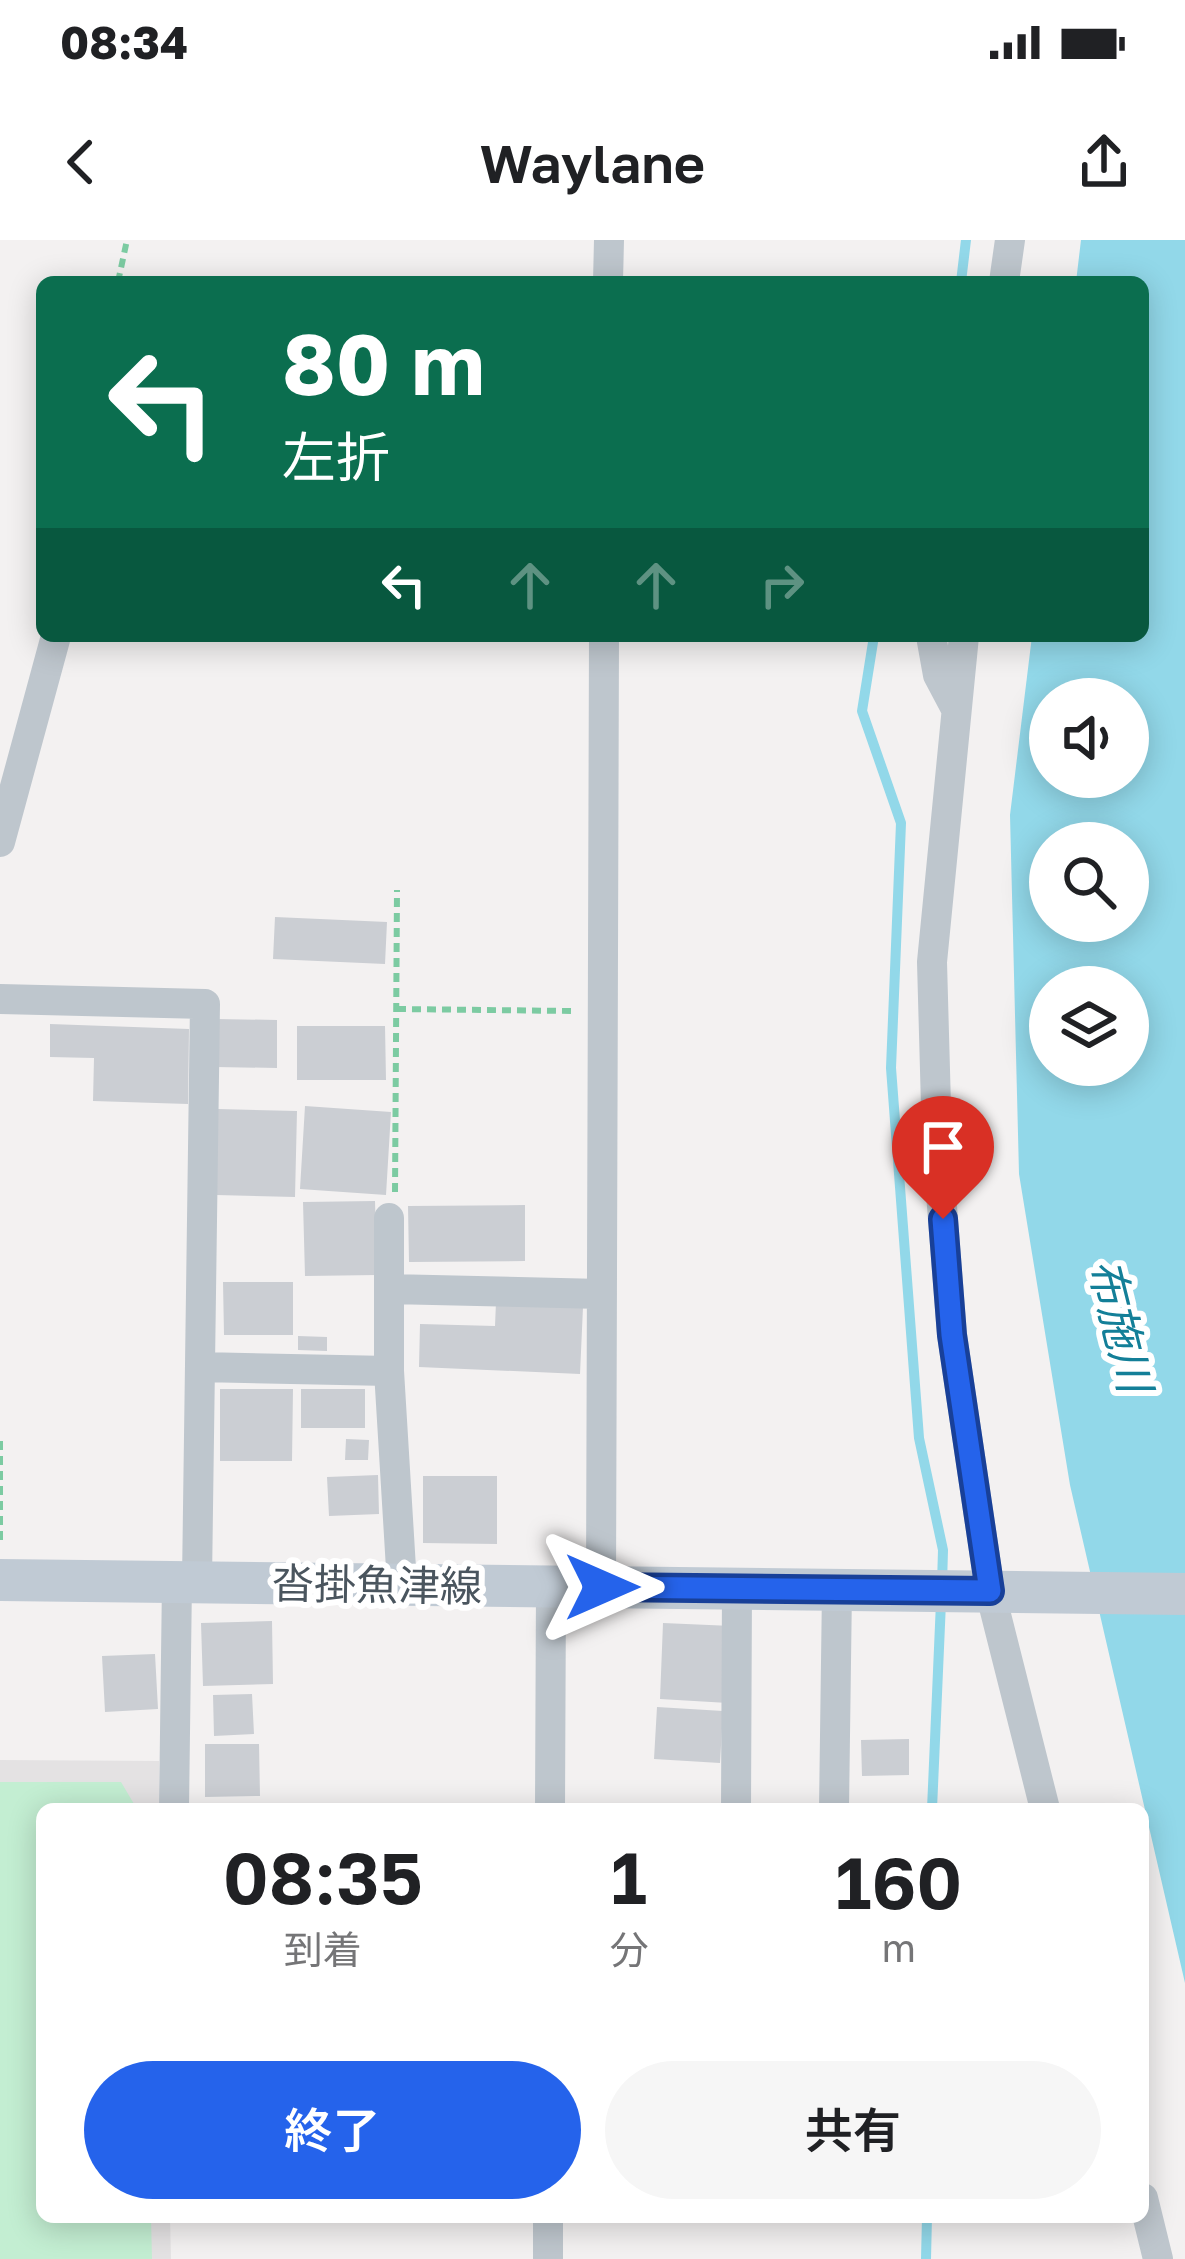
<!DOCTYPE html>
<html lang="ja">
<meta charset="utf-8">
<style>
body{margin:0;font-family:"Golos Text","Noto Sans JP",sans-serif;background:#f6f6f6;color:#202124;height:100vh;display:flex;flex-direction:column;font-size:45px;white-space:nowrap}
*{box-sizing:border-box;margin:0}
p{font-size:39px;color:#757577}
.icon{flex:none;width:66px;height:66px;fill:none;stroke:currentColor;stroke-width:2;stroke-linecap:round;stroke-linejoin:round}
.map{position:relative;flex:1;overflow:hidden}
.drawer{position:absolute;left:36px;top:1563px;width:1113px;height:420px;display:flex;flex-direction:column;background:#fff;border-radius:18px;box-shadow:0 6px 30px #0003}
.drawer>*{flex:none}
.hud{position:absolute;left:36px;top:36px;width:1113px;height:366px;border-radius:18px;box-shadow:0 6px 30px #0003;background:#0b6e4f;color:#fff;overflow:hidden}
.fabs{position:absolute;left:1029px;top:438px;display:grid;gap:24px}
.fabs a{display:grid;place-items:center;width:120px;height:120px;border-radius:50%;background:#fff;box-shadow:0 6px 30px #0003;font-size:60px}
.pin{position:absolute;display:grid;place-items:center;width:102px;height:102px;color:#fff;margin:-123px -51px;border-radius:50% 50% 50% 0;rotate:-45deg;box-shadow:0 0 12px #0007}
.pin .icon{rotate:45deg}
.me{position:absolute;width:132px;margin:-66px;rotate:90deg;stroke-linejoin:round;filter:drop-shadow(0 0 9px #0008)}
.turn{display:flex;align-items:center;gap:42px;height:252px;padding:0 48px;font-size:54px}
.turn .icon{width:156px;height:156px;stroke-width:2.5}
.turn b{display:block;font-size:84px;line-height:102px}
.lanes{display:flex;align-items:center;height:114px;padding:0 48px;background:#0003;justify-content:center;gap:60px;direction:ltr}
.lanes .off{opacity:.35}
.eta{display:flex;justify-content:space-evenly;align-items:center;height:204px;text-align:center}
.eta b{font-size:72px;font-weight:600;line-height:84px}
.action{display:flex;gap:24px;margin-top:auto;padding:24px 48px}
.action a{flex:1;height:138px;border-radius:72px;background:#2563eb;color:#fff;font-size:48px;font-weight:600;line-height:138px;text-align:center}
.action a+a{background:#f6f6f6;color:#202124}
.status{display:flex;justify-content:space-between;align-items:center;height:84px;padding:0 60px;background:#fff;direction:ltr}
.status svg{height:33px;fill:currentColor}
header{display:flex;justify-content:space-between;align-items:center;height:156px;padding:0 48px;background:#fff;font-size:54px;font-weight:600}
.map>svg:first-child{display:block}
</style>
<div class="status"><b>08:34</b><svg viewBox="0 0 49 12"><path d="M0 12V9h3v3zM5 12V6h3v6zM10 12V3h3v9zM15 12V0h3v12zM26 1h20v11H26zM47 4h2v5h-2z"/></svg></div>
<header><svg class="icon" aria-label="back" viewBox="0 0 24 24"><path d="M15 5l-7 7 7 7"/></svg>Waylane<svg class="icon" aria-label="share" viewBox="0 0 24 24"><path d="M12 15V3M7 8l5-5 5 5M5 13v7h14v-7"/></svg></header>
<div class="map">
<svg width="1185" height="2019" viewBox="0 0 1185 2019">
<rect width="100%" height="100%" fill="#f3f1f1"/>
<path fill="#e4e2e3" d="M 0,1520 L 159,1521 L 160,1569 L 42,1569 L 42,1977 L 170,1977 L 171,2019 L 0,2019 Z"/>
<path fill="#c3eed2" d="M 0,1542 L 121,1542 L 137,1569 L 42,1569 L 42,1977 L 151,1977 L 152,2019 L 0,2019 Z"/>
<path fill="#92d8e9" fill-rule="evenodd" d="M 1081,0 L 1185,0 L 1185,1743 L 1070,1245 L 1019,934 L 1010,575 L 1032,396 L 1143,396 L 1143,42 L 1076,42 ZM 1050,459 L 1128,459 L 1128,537 L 1050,537 ZM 1050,603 L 1128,603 L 1128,681 L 1050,681 ZM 1050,747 L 1128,747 L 1128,825 L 1050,825 Z"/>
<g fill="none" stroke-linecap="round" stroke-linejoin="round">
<path stroke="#92d8e9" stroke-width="10" d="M 961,42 L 966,0
M 874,396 L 862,471 L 901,583 L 891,828 L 919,1198 L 943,1310 L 942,1344
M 932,1569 L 941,1362
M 926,2019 L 927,1977"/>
</g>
<path fill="#cbced3" d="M 275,677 L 387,682 L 385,724 L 273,719 Z
M 216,779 L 277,780 L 277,828 L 216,827 Z
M 50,784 L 189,789 L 188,864 L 93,861 L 94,818 L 50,817 Z
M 297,786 L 385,786 L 386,840 L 297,840 Z
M 305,866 L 391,872 L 386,955 L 300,949 Z
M 218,869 L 297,871 L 295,957 L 216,955 Z
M 375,961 L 377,1035 L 305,1036 L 303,962 Z
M 525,965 L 525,1021 L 409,1022 L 408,966 Z
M 223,1042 L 293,1042 L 293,1095 L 224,1095 Z
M 496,1062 L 583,1067 L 580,1134 L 419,1127 L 420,1084 L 495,1086 Z
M 298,1096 L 327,1097 L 327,1111 L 298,1110 Z
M 220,1149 L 293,1149 L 292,1221 L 220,1221 Z
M 301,1149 L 365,1149 L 365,1188 L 301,1188 Z
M 346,1199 L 369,1200 L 368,1220 L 345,1220 Z
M 378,1235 L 379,1274 L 329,1276 L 327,1237 Z
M 423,1236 L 497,1236 L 497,1304 L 423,1303 Z
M 272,1381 L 273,1444 L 203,1446 L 201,1383 Z
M 663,1383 L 732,1386 L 728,1463 L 660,1459 Z
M 155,1414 L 158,1469 L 105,1472 L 102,1416 Z
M 252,1454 L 254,1494 L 214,1496 L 213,1455 Z
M 657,1467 L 723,1471 L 720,1523 L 654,1519 Z
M 909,1499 L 909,1535 L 862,1536 L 861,1500 Z
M 205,1504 L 259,1504 L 260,1556 L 205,1557 Z"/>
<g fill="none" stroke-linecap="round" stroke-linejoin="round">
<path stroke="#7ccba2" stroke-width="6" stroke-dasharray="9 6" stroke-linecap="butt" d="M 118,42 L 127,0
M 397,769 L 573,771
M 395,952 L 397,650
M 0,1201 L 0,1305"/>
<path stroke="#bec6cd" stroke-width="30" d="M 608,42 L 609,0
M 1004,42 L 1010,0
M 931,396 L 938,435 L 956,469
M 964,396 L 932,722 L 937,902 L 952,1095 L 990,1351 L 1045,1569
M 0,602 L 56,396
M 0,759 L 205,764 L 197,1341
M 389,1049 L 602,1054
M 200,1127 L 389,1131 L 389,978
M 389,1131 L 402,1345
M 601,1347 L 604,396
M 174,1569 L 177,1341
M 550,1569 L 551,1348
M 736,1569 L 737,1348
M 834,1569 L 837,1349
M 1143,1958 L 1158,2019
M 548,2019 L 548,1977"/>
<path stroke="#c0cad4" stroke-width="42" d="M 0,1340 L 1185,1354"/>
</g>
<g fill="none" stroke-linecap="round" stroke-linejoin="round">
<defs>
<path id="route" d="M 602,1347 L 990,1351 L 952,1095 L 943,979"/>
</defs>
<use href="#route" stroke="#184099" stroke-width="30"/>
<use href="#route" stroke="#2563eb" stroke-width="21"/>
</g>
<g text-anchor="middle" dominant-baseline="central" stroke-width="12" stroke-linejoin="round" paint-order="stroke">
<g font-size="42" fill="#4a555e" stroke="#fff">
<text transform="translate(377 1344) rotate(1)">沓掛魚津線</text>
</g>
<g font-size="45" font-style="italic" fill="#137f98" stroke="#fff">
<text transform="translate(1121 1085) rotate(76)">布施川</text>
</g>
</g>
</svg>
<div class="fabs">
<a><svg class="icon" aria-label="sound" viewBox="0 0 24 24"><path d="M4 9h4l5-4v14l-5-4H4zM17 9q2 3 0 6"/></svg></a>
<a><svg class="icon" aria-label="search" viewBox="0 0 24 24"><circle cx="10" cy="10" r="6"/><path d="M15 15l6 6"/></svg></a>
<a><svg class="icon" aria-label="layers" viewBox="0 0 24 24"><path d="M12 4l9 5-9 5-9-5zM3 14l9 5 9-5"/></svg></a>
</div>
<div class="pin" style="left:943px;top:979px;background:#d93025"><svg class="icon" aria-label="arrive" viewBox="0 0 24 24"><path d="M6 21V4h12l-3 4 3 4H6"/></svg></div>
<svg class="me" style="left:602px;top:1347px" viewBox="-20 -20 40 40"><path d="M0-17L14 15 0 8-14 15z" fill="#2563eb" stroke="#fff" stroke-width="4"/></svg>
<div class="hud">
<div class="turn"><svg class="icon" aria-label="left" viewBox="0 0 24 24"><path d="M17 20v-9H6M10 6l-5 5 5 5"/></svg><div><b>80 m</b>左折</div></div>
<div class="lanes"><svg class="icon" aria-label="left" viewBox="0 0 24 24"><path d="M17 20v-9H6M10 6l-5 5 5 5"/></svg><svg class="icon off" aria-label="ahead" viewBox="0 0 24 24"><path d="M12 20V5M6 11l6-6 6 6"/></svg><svg class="icon off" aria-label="ahead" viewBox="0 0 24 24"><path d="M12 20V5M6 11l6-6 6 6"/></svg><svg class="icon off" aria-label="right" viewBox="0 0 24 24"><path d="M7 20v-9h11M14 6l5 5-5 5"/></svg></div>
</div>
<section class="drawer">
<div class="eta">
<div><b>08:35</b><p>到着</p></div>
<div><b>1</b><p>分</p></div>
<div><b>160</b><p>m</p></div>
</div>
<div class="action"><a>終了</a><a>共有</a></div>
</section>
</div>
